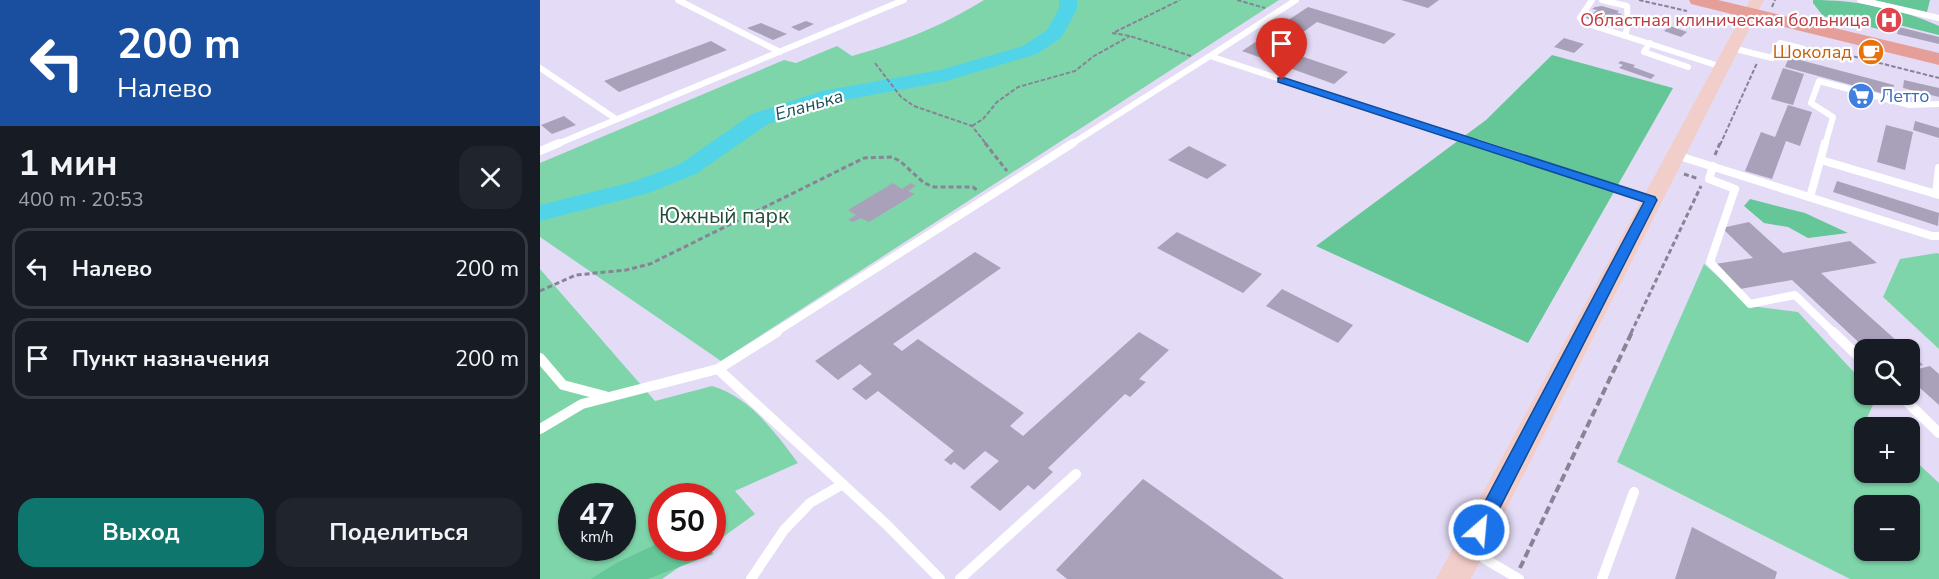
<!DOCTYPE html>
<html lang="ru">
<meta charset="utf-8">
<style>
body{margin:0;font-family:"Nunito Sans",sans-serif;background:#20242c;color:#f1f3f6;height:100vh;display:flex;flex-direction:column;font-size:22px;white-space:nowrap}
*{box-sizing:border-box;margin:0}
p{font-size:20px;color:#9ea1a6}
.icon{flex:none;width:33px;height:33px;fill:none;stroke:currentColor;stroke-width:2;stroke-linecap:round;stroke-linejoin:round}
.map{position:relative;flex:1;overflow:hidden}
.drawer{display:flex;flex-direction:column;background:#171b24;width:540px}
.drawer>*{flex:none}
.banner{background:#1a4fa0;color:#fff;overflow:hidden}
.buttons{position:absolute;left:1314px;top:339px;display:grid;gap:12px}
.buttons a{display:grid;place-items:center;width:66px;height:66px;border-radius:12px;background:#171b24;box-shadow:0 2px 4px #0004;font-size:30px}
.speed{position:absolute;left:18px;top:483px;display:flex;gap:12px;font-size:30px;font-weight:700;text-align:center}
.speed>*{display:grid;place-content:center;width:78px;height:78px;border-radius:50%;background:#171b24;box-shadow:0 2px 4px #0004;line-height:1}
.speed small{font-size:15px;font-weight:400}
.speed .limit{border:9px solid #d22;background:#fff;color:#111}
.pin{position:absolute;display:grid;place-items:center;width:51px;height:51px;color:#fff;margin:-62px -26px;border-radius:50% 50% 50% 0;rotate:-45deg;box-shadow:0 0 6px #0007}
.pin .icon{rotate:45deg}
.me{position:absolute;width:66px;margin:-33px;rotate:27deg;stroke-linejoin:round;filter:drop-shadow(0 0 4px #0008)}
.turn{display:flex;align-items:center;gap:21px;height:126px;padding:0 18px;font-size:27px}
.turn .icon{width:78px;height:78px;stroke-width:2.5}
.turn b{display:block;font-size:42px;line-height:51px}
.round{display:grid;place-items:center;flex:none;width:63px;height:63px;border-radius:18px;background:#20242c}
.headline{display:flex;align-items:center;justify-content:space-between;height:102px;padding:0 18px}
h1{font-size:36px;font-weight:700;line-height:45px}
.button{display:flex;gap:12px;margin-top:auto;padding:12px 18px}
.button a{flex:1;height:69px;border-radius:18px;background:#0f766e;color:#fff;font-size:24px;font-weight:700;line-height:69px;text-align:center}
.button a+a{background:#20242c;color:#f1f3f6}
ul{padding:0;list-style:none}
li{display:flex;align-items:center;gap:18px;height:81px;margin:0 12px 9px;padding:0 6px;border:3px solid #363941;border-radius:18px}
li div{flex:1}
li b{display:block;font-size:22px}
li em{font-style:normal}
main{display:flex;flex:1;min-height:0}
.map>svg:first-child{display:block}
</style>
<main>
<section class="drawer">
<div class="banner">
<div class="turn"><svg class="icon" aria-label="left" viewBox="0 0 24 24"><path d="M17 20v-9H6M10 6l-5 5 5 5"/></svg><div><b>200 m</b>Налево</div></div>
</div>
<div class="headline"><div><h1>1 мин</h1><p>400 m · 20:53</p></div><a class="round"><svg class="icon" aria-label="close" viewBox="0 0 24 24"><path d="M6 6l12 12M18 6L6 18"/></svg></a></div>
<ul>
<li><svg class="icon" aria-label="left" viewBox="0 0 24 24"><path d="M17 20v-9H6M10 6l-5 5 5 5"/></svg><div><b>Налево</b></div><em>200 m</em></li>
<li><svg class="icon" aria-label="arrive" viewBox="0 0 24 24"><path d="M6 21V4h12l-3 4 3 4H6"/></svg><div><b>Пункт назначения</b></div><em>200 m</em></li>
</ul>
<div class="button"><a>Выход</a><a>Поделиться</a></div>
</section>
<div class="map">
<svg width="1399" height="579" viewBox="0 0 1399 579">
<rect width="100%" height="100%" fill="#e4dcf6"/>
<path fill="#7fd5aa" fill-rule="evenodd" d="M 444,0 L 739,0 L 181,361 L 0,237 L 0,163 L 244,60 L 256,63 L 297,46 L 312,56 C 361,42 400,27 444,0 Z
M 1397,253 L 1399,254 L 1399,349 L 1343,297 L 1360,259 Z
M 1164,264 L 1211,306 L 1258,312 L 1324,383 L 1324,394 L 1337,396 L 1327,418 L 1338,427 L 1324,428 L 1324,472 L 1370,472 L 1370,456 L 1399,483 L 1399,579 L 1310,579 L 1077,462 ZM 1324,506 L 1370,506 L 1370,550 L 1324,550 Z
M 0,269 L 115,401 L 172,386 C 210,397 235,432 258,463 L 195,491 L 215,514 L 173,544 L 172,496 L 122,496 L 122,548 L 167,548 L 122,579 L 0,579 ZM 32,496 L 82,496 L 82,548 L 32,548 Z"/>
<path fill="#65c698" d="M 1273,0 C 1316,0 1360,8 1399,26 L 1399,35 L 1355,24 L 1351,32 L 1283,16 L 1273,3 Z
M 1334,0 L 1390,0 L 1387,12 Z
M 1012,55 L 1133,88 L 988,343 L 776,246 L 946,120 Z
M 1210,199 L 1265,213 L 1308,233 L 1268,238 L 1248,227 L 1224,223 L 1204,206 Z
M 121,542 L 122,548 L 171,548 L 173,554 L 108,579 L 51,579 L 76,563 Z"/>
<g fill="none" stroke-linecap="round" stroke-linejoin="round">
<path fill="#52d4e8" fill-rule="evenodd" d="M 519,0 L 537,0 L 537,9 L 521,38 L 497,54 L 403,82 L 294,102 L 228,124 L 156,174 L 109,193 L 0,221 L 0,205 L 92,182 L 140,164 L 212,114 L 282,91 L 400,70 L 483,46 L 507,30 L 519,9 Z"/>
</g>
<path fill="#a8a1b9" d="M 861,0 L 899,0 L 888,8 Z
M 1062,6 L 1079,11 L 1077,13 L 1082,14 L 1080,16 L 1075,14 L 1072,17 L 1083,20 L 1078,25 L 1067,22 L 1064,25 L 1042,16 L 1047,12 L 1052,14 L 1057,10 L 1052,9 L 1055,7 Z
M 768,7 L 825,24 L 856,34 L 844,44 L 777,22 L 740,49 L 808,72 L 794,84 L 702,51 Z
M 266,21 L 274,24 L 259,31 L 251,27 Z
M 221,23 L 247,34 L 233,40 L 207,28 Z
M 1130,26 L 1147,32 L 1141,37 L 1124,31 Z
M 1359,27 L 1399,37 L 1399,44 L 1357,34 Z
M 1024,38 L 1044,44 L 1034,53 L 1014,47 Z
M 171,41 L 187,50 L 79,92 L 64,81 Z
M 1249,57 L 1354,85 L 1352,96 L 1245,67 Z
M 1081,61 L 1095,65 L 1093,67 L 1115,75 L 1111,79 L 1079,68 L 1083,65 L 1078,63 Z
M 1243,68 L 1264,74 L 1253,105 L 1231,99 Z
M 1364,80 L 1399,88 L 1399,97 L 1363,88 Z
M 1248,105 L 1272,112 L 1260,146 L 1246,141 L 1232,179 L 1205,171 L 1221,132 L 1235,137 Z
M 24,116 L 36,125 L 12,134 L 1,125 Z
M 1375,121 L 1399,128 L 1399,138 L 1373,130 Z
M 1346,125 L 1373,132 L 1365,170 L 1337,162 Z
M 649,146 L 687,165 L 667,179 L 628,160 Z
M 1297,181 L 1399,213 L 1398,226 L 1293,192 Z
M 353,183 L 362,189 L 371,183 L 376,186 L 368,191 L 375,194 L 329,222 L 321,218 L 313,222 L 308,220 L 316,215 L 308,210 Z
M 1209,222 L 1243,253 L 1310,241 L 1337,263 L 1281,273 L 1367,350 L 1327,350 L 1252,280 L 1200,289 L 1175,264 L 1213,258 L 1182,228 Z
M 637,232 L 722,274 L 703,293 L 617,248 Z
M 435,252 L 461,268 L 353,344 L 362,351 L 378,339 L 484,413 L 470,426 L 483,436 L 599,332 L 629,350 L 599,379 L 606,382 L 590,397 L 585,394 L 508,468 L 513,472 L 494,490 L 488,485 L 460,511 L 430,487 L 459,461 L 445,451 L 424,470 L 414,462 L 411,465 L 404,460 L 414,451 L 338,391 L 326,400 L 312,389 L 332,374 L 320,364 L 298,380 L 275,361 Z
M 742,289 L 813,325 L 798,343 L 726,306 Z
M 1370,352 L 1383,365 L 1370,368 Z
M 1390,366 L 1399,374 L 1399,405 L 1370,379 L 1370,371 Z
M 603,479 L 744,579 L 527,579 L 516,570 Z
M 1152,527 L 1237,572 L 1235,579 L 1135,579 Z"/>
<g fill="none" stroke-linecap="round" stroke-linejoin="round">
<path stroke="#888395" stroke-width="2" stroke-dasharray="4.5 2" stroke-linecap="butt" d="M 697,0 L 725,8
M 1099,0 L 1147,11
M 1232,7 L 1235,0
M 575,32 L 640,0
M 572,33 L 590,36 L 651,56
M 1275,50 L 1296,52 L 1399,78
M 335,63 L 361,97 L 374,106 L 432,126 L 447,145
M 432,126 L 443,119 L 457,102 L 478,87 L 535,71 L 554,56 L 590,36
M 1180,145 L 1217,63"/>
<path stroke="#888395" stroke-width="3" stroke-dasharray="5 3" stroke-linecap="butt" d="M 445,143 L 467,171
M 1175,155 L 1180,143
M 1144,174 L 1159,179
M 0,291 L 36,275 L 86,270 L 110,264 L 324,158 L 352,157 L 360,161 L 384,183 L 394,187 L 433,187 L 437,190
M 1091,333 L 1161,186"/>
<path stroke="#888395" stroke-width="4" stroke-dasharray="8 4" stroke-linecap="butt" d="M 980,568 L 1092,332"/>
<path stroke="#fff" stroke-width="6" d="M 138,0 L 240,52
M 756,0 L 670,56 L 942,145
M 1052,0 L 1040,18 L 1048,24 L 1182,67
M 1062,0 L 1087,6 L 1088,24 L 1085,36
M 1320,0 L 1399,18
M 1110,43 L 1104,52 L 1148,67
M 1192,48 L 1232,58 L 1240,43 L 1264,49
M 0,68 L 76,119
M 15,145 L 364,0
M 530,145 L 670,56
M 1285,145 L 1293,117 L 1271,103 L 1279,81 L 1369,105 L 1399,104"/>
<path stroke="#fff" stroke-width="8" d="M 937,143 L 1111,200
M 0,151 L 19,143
M 1136,155 L 1392,236 L 1399,236
M 1281,160 L 1399,195
M 1173,166 L 1169,179 L 1195,189 L 1170,262 L 1210,304 L 1255,295 L 1294,333
M 1396,194 L 1399,168
M 1270,197 L 1285,143
M 234,333 L 533,143"/>
<path stroke="#fff" stroke-width="10" d="M 1293,332 L 1324,362
M 0,358 L 23,385 L 65,396
M 178,369 L 347,525 L 400,579
M 1359,394 L 1399,433
M 0,429 L 42,404 L 178,369 L 237,332
M 933,552 L 979,579
M 211,579 L 244,530 L 270,503 L 303,484
M 420,579 L 536,474
M 1062,579 L 1094,492"/>
<path fill="#f2cecb" fill-rule="evenodd" d="M 1210,0 L 1224,0 L 931,579 L 896,579 Z"/>
<path fill="#e59e98" fill-rule="evenodd" d="M 1149,0 L 1178,0 L 1399,53 L 1399,65 L 1151,4 Z"/>
</g>
<path fill="#1a73e8" stroke="#114b97" stroke-width="1.5" d="M 738,78 L 745,78 L 1115,197 L 1117,200 L 946,535 L 939,538 L 933,535 L 930,530 L 933,524 L 1104,202 L 738,82 Z"/>
<defs>
<symbol id="hospital-disc" viewBox="-11 -11 22 22"><circle r="9.5" fill="#e0444e" stroke="#fff"/><path d="M-5-5h3v3.5h4V-5h3V5h-3V1.5h-4V5h-3Z" fill="#fff"/></symbol>
<symbol id="cafe-disc" viewBox="-11 -11 22 22"><circle r="9.5" fill="#e8710a" stroke="#fff"/><path d="M-5.5-4.5H6V0H3Q3 3.5 0 3.5H-2.5Q-5.5 3.5-5.5 0ZM3-3.2v2h1.7v-2ZM-6 4.5H4V6H-6Z" fill="#fff"/></symbol>
<symbol id="supermarket-disc" viewBox="-11 -11 22 22"><circle r="9.5" fill="#3f7fe0" stroke="#fff"/><path d="M-6-5.5h2.5l.6 2H6L4.5 2H-2.5L-4.4-4H-6ZM-1.5 3.2a1.3 1.3 0 1 0 .1 0ZM3 3.2a1.3 1.3 0 1 0 .1 0Z" fill="#fff"/></symbol>
</defs>
<g fill-rule="evenodd">
<use href="#hospital-disc" x="1334" y="5" width="30" height="30"/>
<use href="#cafe-disc" x="1316" y="37" width="30" height="30"/>
<use href="#supermarket-disc" x="1306" y="81" width="30" height="30"/>
</g>
<g text-anchor="middle" dominant-baseline="central" stroke-width="4.5" stroke-linejoin="round" paint-order="stroke">
<g font-size="18" fill="#be3a42" stroke="#fff" text-anchor="end">
<text x="1330" y="20">Областная клиническая больница</text>
</g>
<g font-size="18" fill="#c56008" stroke="#fff" text-anchor="end">
<text x="1312" y="52">Шоколад</text>
</g>
<g font-size="18" fill="#366cbe" stroke="#fff" text-anchor="start">
<text x="1340" y="96">Летто</text>
</g>
<g font-size="18" font-style="italic" fill="#1a525a" stroke="#fff">
<text transform="translate(269 105) rotate(-16)">Еланька</text>
</g>
<g font-size="21" fill="#244d39" stroke="#fff">
<text x="184" y="216">Южный парк</text>
</g>
</g>
</svg>
<div class="buttons">
<a><svg class="icon" aria-label="search" viewBox="0 0 24 24"><circle cx="10" cy="10" r="6"/><path d="M15 15l6 6"/></svg></a>
<a>+</a>
<a>−</a>
</div>
<div class="speed"><div>47<small>km/h</small></div><div class="limit">50</div></div>
<div class="pin" style="left:742px;top:80px;background:#d93025"><svg class="icon" aria-label="arrive" viewBox="0 0 24 24"><path d="M6 21V4h12l-3 4 3 4H6"/></svg></div>
<svg class="me" style="left:939px;top:530px" viewBox="-20 -20 40 40"><circle r="17" fill="#1a73e8" stroke="#fff" stroke-width="3"/><path d="M0-11L8 9 0 5-8 9z" fill="#fff"/></svg>
</div>
</main>
